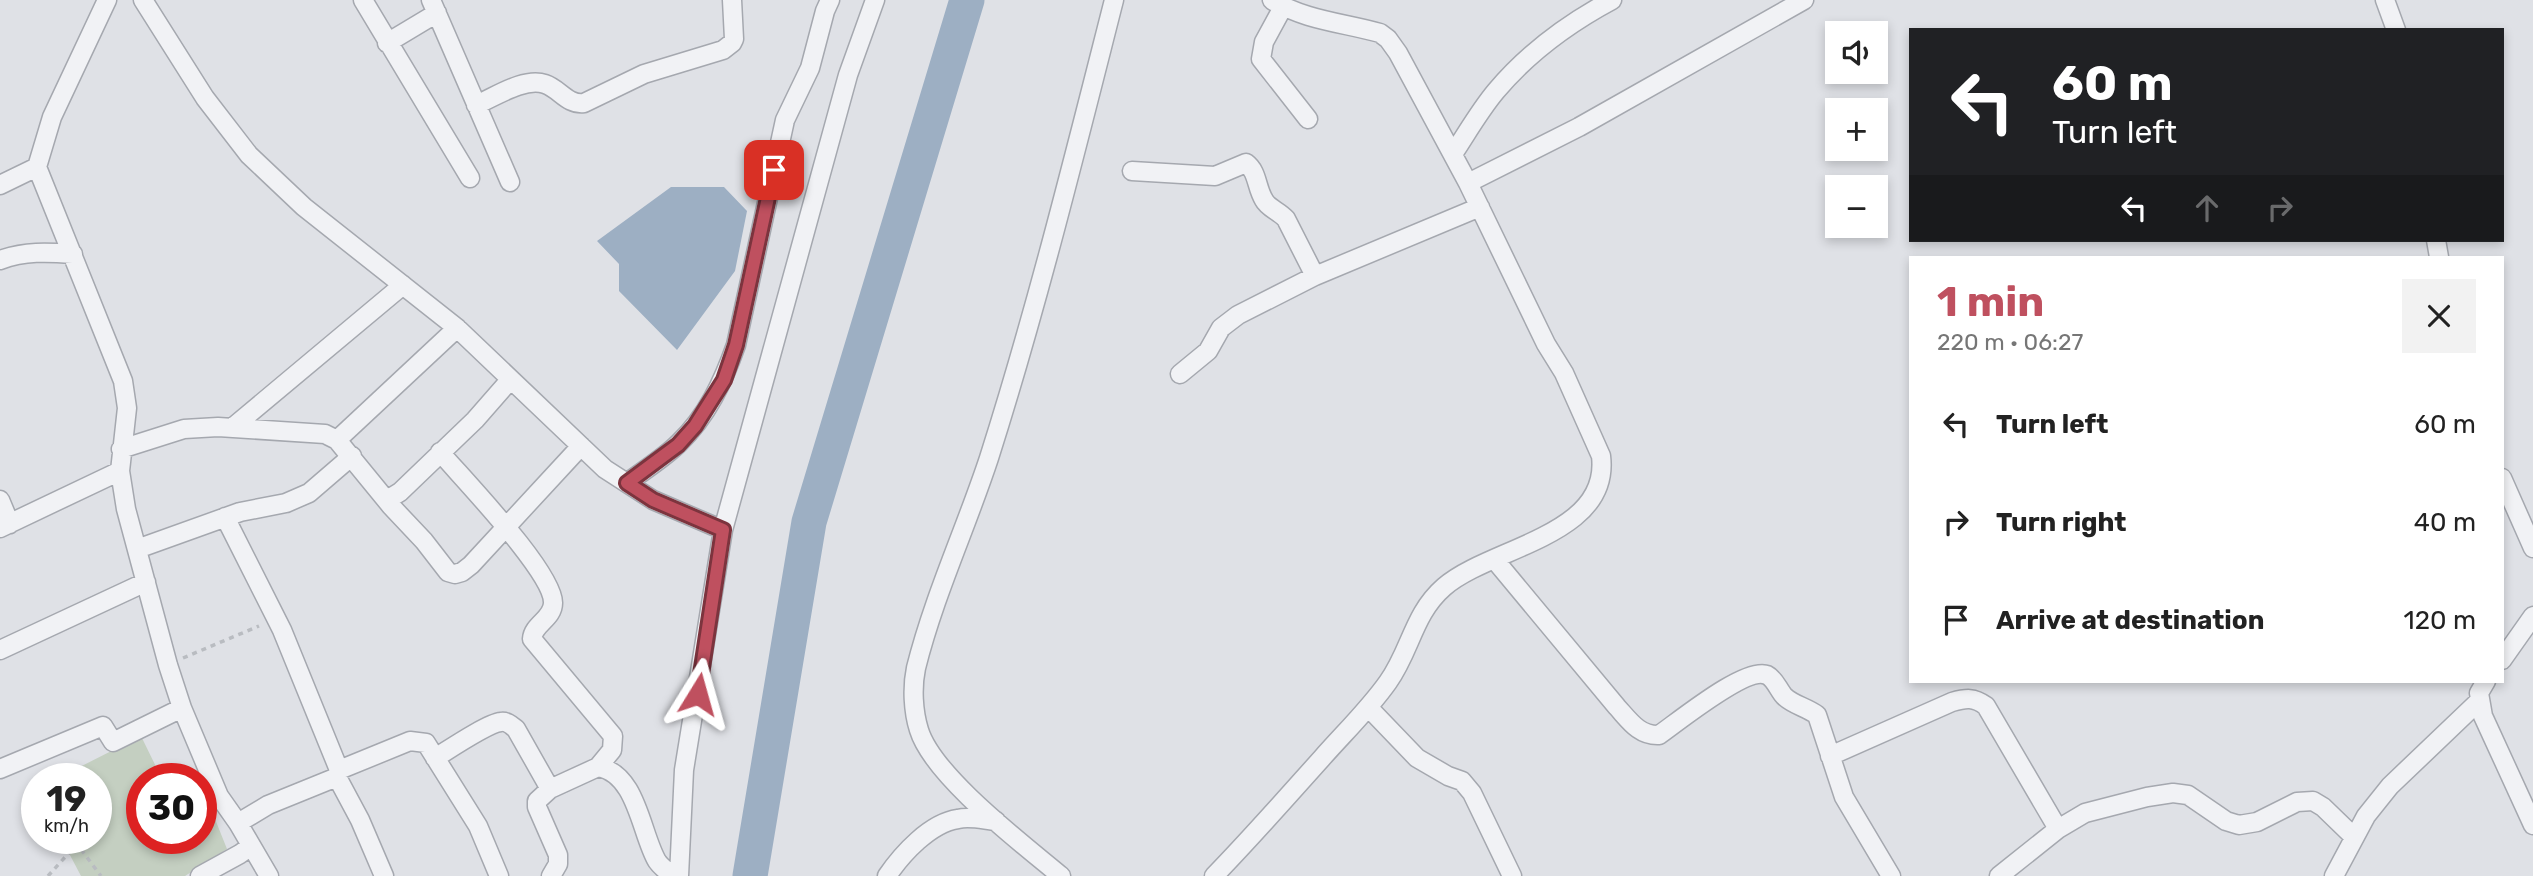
<!DOCTYPE html>
<meta charset="utf-8">
<style>
body{margin:0;font-family:Rubik,sans-serif;background:#f2f2f2;color:#222;height:100vh;display:flex;flex-direction:column;font-size:26px;white-space:nowrap}
*{box-sizing:border-box;margin:0}
p{font-size:23px;color:#767676}
.icon{flex:none;width:38px;height:38px;fill:none;stroke:currentColor;stroke-width:2;stroke-linecap:round;stroke-linejoin:round}
.map{position:relative;flex:1;overflow:hidden}
.side{position:absolute;left:1909px;top:256px;width:595px;height:427px;display:flex;flex-direction:column;background:#fff;border-radius:0px;box-shadow:0 4px 10px #0003}
.side>*{flex:none}
.hud{position:absolute;left:1909px;top:28px;width:595px;height:214px;border-radius:0px;box-shadow:0 4px 10px #0003;background:#202124;color:#fff;overflow:hidden}
.controls{position:absolute;left:1825px;top:21px;display:grid;gap:14px}
.controls a{display:grid;place-items:center;width:63px;height:63px;border-radius:0px;background:#fff;box-shadow:0 4px 10px #0003;font-size:35px}
.speed{position:absolute;left:21px;top:763px;display:flex;gap:14px;font-size:35px;font-weight:700;text-align:center}
.speed>*{display:grid;place-content:center;width:91px;height:91px;border-radius:50%;background:#fff;box-shadow:0 4px 10px #0003;line-height:1}
.speed small{font-size:18px;font-weight:400}
.speed .limit{border:10px solid #d22;background:#fff;color:#111}
.pin{position:absolute;display:grid;place-items:center;width:60px;height:60px;color:#fff;margin:-30px;border-radius:14px;box-shadow:0 4px 10px #0006}
.me{position:absolute;width:77px;margin:-38px;rotate:8deg;stroke-linejoin:round;filter:drop-shadow(0 0 5px #0008)}
.turn{display:flex;align-items:center;gap:24px;height:147px;padding:0 28px;font-size:32px}
.turn .icon{width:91px;height:91px;stroke-width:2.5}
.turn b{display:block;font-size:49px;line-height:60px}
.lanes{display:flex;align-items:center;height:66px;padding:0 28px;background:#0003;justify-content:center;gap:35px;direction:ltr}
.lanes .off{opacity:.35}
.round{display:grid;place-items:center;flex:none;width:74px;height:74px;border-radius:0px;background:#f2f2f2}
.overview{display:flex;align-items:center;justify-content:space-between;height:119px;padding:0 28px}
h1{font-size:42px;font-weight:700;line-height:52px;color:#bf505f}
ul{padding:0;list-style:none}
li{display:flex;align-items:center;gap:21px;height:98px;padding:0 28px}
li div{flex:1}
li b{display:block;font-size:26px}
li em{font-style:normal}
.map>svg:first-child{display:block}
</style>
<div class="map">
<svg width="2533" height="876" viewBox="0 0 2533 876">
<rect width="100%" height="100%" fill="#dfe1e6"/>
<path fill="#c4cfc1" d="M 141,736 L 162,779 L 142,779 L 142,838 L 201,838 L 201,807 L 209,804 L 227,849 L 185,876 L 81,876 L 61,838 L 96,838 L 96,779 L 56,779 Z"/>
<path fill="#9dafc3" d="M 671,187 L 724,187 L 747,211 L 735,271 L 677,350 L 619,291 L 619,264 L 597,241 Z"/>
<g fill="none" stroke-linecap="round" stroke-linejoin="round">
<path stroke="#9dafc3" stroke-width="35" d="M 750,876 L 809,522 L 967,0"/>
<defs>
<path id="street" d="M 107,0 L 52,117 L 37,167 L 123,381 L 127,408 L 120,471 L 126,509 L 168,665 L 182,708 L 219,796 L 238,823 L 269,876
M 143,0 L 205,98 L 249,155 L 304,207 L 457,328 L 605,469 L 653,500 L 723,530
M 363,0 L 470,178
M 431,0 L 510,182
M 2385,0 L 2396,30
M 1283,7 L 1264,42 L 1261,59 L 1308,119
M 387,43 L 437,13
M 476,105 C 495,97 524,77 545,84 C 560,89 567,105 584,103 L 644,74 L 723,50 L 732,43 L 734,39 L 732,0
M 1453,154 C 1467,133 1480,110 1496,91 C 1528,53 1569,23 1612,0
M 1132,171 L 1215,176 L 1246,163 C 1258,172 1256,187 1264,200 C 1268,208 1279,211 1286,219 L 1315,276
M 1468,183 L 1579,127 L 1804,0
M 0,185 L 37,167
M 2436,240 L 2439,257
M 0,260 C 25,251 47,252 73,254
M 457,328 L 337,440 L 391,506 L 424,541 L 448,572 L 455,574 L 462,572 L 471,565 L 581,446
M 1180,374 L 1208,351 L 1221,328 L 1238,315 L 1315,276 L 1480,207
M 232,428 L 403,285
M 121,449 L 184,429 L 218,427 L 325,434 L 337,440
M 440,452 C 463,479 554,573 553,603 C 553,619 533,624 532,639 L 613,736 L 612,750 L 598,767
M 2502,478 L 2533,548
M 627,483 C 644,470 664,458 679,443 C 707,416 723,382 736,345 L 785,120 L 810,68 L 825,11 L 830,0
M 0,500 L 10,524
M 387,500 L 400,492 L 475,420 L 510,380
M 225,517 L 282,630 L 339,770 L 337,777 L 268,805 L 238,823
M 0,528 L 120,471
M 137,549 L 240,512 L 286,503 L 309,493 L 352,456
M 1494,559 L 1617,707 C 1629,720 1639,736 1659,735 C 1678,722 1746,666 1767,675 C 1775,679 1778,689 1784,696 C 1793,705 1806,707 1817,715 L 1844,797 L 1891,876
M 0,650 L 146,582
M 2502,660 L 2533,616
M 2486,681 L 2479,693 L 2483,716 L 2533,825
M 1368,707 L 1417,758 L 1448,776 L 1462,781 L 1472,793 L 1512,876
M 1830,756 L 1952,702 C 1966,698 1974,697 1986,706 L 2058,829
M 435,758 C 448,750 488,723 501,722 C 507,721 512,726 516,729 L 550,789
M 0,769 L 103,726 L 113,742 L 182,708
M 339,770 L 410,741 L 426,743 L 478,826 L 499,876
M 337,777 L 360,820 L 384,876
M 200,876 L 240,854 L 251,846
M 551,876 L 558,864 L 558,855 L 537,807 L 537,801 L 550,789 L 598,767 C 637,773 641,834 657,861 C 661,867 667,871 673,876
M 679,876 L 684,770 L 723,530 L 848,75 L 875,0
M 887,876 C 902,854 930,823 958,819 C 970,816 984,820 996,821
M 1061,876 C 1023,844 933,776 919,730 C 913,711 912,687 916,668 C 934,596 966,528 989,458 C 1037,307 1075,153 1114,0
M 1214,876 C 1251,838 1286,798 1322,758 C 1344,733 1369,709 1388,682 C 1411,650 1413,614 1444,587 C 1490,547 1611,536 1601,456 L 1564,373 L 1546,344 L 1468,183 L 1398,53 L 1388,39 L 1380,33 C 1344,23 1304,20 1272,0
M 1999,876 L 2058,829 L 2085,813 L 2147,797 L 2173,793 L 2188,795 L 2226,821 L 2239,825 L 2257,822 L 2297,802 L 2313,801 L 2323,807 L 2354,837
M 2334,876 L 2366,816 L 2390,786 L 2478,702"/>
</defs>
<use href="#street" stroke="#a5a8af" stroke-width="21"/>
<path stroke="#b9bcc1" stroke-width="3.5" stroke-dasharray="5 5" stroke-linecap="butt" d="M 183,658 L 259,626
M 48,876 L 77,844 L 101,876"/>
<use href="#street" stroke="#f1f2f5" stroke-width="18"/>
</g>
<g fill="none" stroke-linecap="round" stroke-linejoin="round">
<defs>
<path id="route" d="M 698,694 L 723,530 L 653,500 L 627,483 L 678,445 L 695,426 L 724,380 L 736,345 L 774,170"/>
</defs>
<use href="#route" stroke="#7c343e" stroke-width="18"/>
<use href="#route" stroke="#bf505f" stroke-width="12"/>
</g>
</svg>
<div class="controls">
<a><svg class="icon" aria-label="sound" viewBox="0 0 24 24"><path d="M4 9h4l5-4v14l-5-4H4zM17 9q2 3 0 6"/></svg></a>
<a>+</a>
<a>−</a>
</div>
<div class="speed"><div>19<small>km/h</small></div><div class="limit">30</div></div>
<div class="pin" style="left:774px;top:170px;background:#d93025"><svg class="icon" aria-label="arrive" viewBox="0 0 24 24"><path d="M6 21V4h12l-3 4 3 4H6"/></svg></div>
<svg class="me" style="left:698px;top:694px" viewBox="-20 -20 40 40"><path d="M0-17L14 15 0 8-14 15z" fill="#bf505f" stroke="#fff" stroke-width="4"/></svg>
<div class="hud">
<div class="turn"><svg class="icon" aria-label="left" viewBox="0 0 24 24"><path d="M17 20v-9H6M10 6l-5 5 5 5"/></svg><div><b>60 m</b>Turn left</div></div>
<div class="lanes"><svg class="icon" aria-label="left" viewBox="0 0 24 24"><path d="M17 20v-9H6M10 6l-5 5 5 5"/></svg><svg class="icon off" aria-label="ahead" viewBox="0 0 24 24"><path d="M12 20V5M6 11l6-6 6 6"/></svg><svg class="icon off" aria-label="right" viewBox="0 0 24 24"><path d="M7 20v-9h11M14 6l5 5-5 5"/></svg></div>
</div>
<section class="side">
<div class="overview"><div><h1>1 min</h1><p>220 m · 06:27</p></div><a class="round"><svg class="icon" aria-label="close" viewBox="0 0 24 24"><path d="M6 6l12 12M18 6L6 18"/></svg></a></div>
<ul>
<li><svg class="icon" aria-label="left" viewBox="0 0 24 24"><path d="M17 20v-9H6M10 6l-5 5 5 5"/></svg><div><b>Turn left</b></div><em>60 m</em></li>
<li><svg class="icon" aria-label="right" viewBox="0 0 24 24"><path d="M7 20v-9h11M14 6l5 5-5 5"/></svg><div><b>Turn right</b></div><em>40 m</em></li>
<li><svg class="icon" aria-label="arrive" viewBox="0 0 24 24"><path d="M6 21V4h12l-3 4 3 4H6"/></svg><div><b>Arrive at destination</b></div><em>120 m</em></li>
</ul>
</section>
</div>
